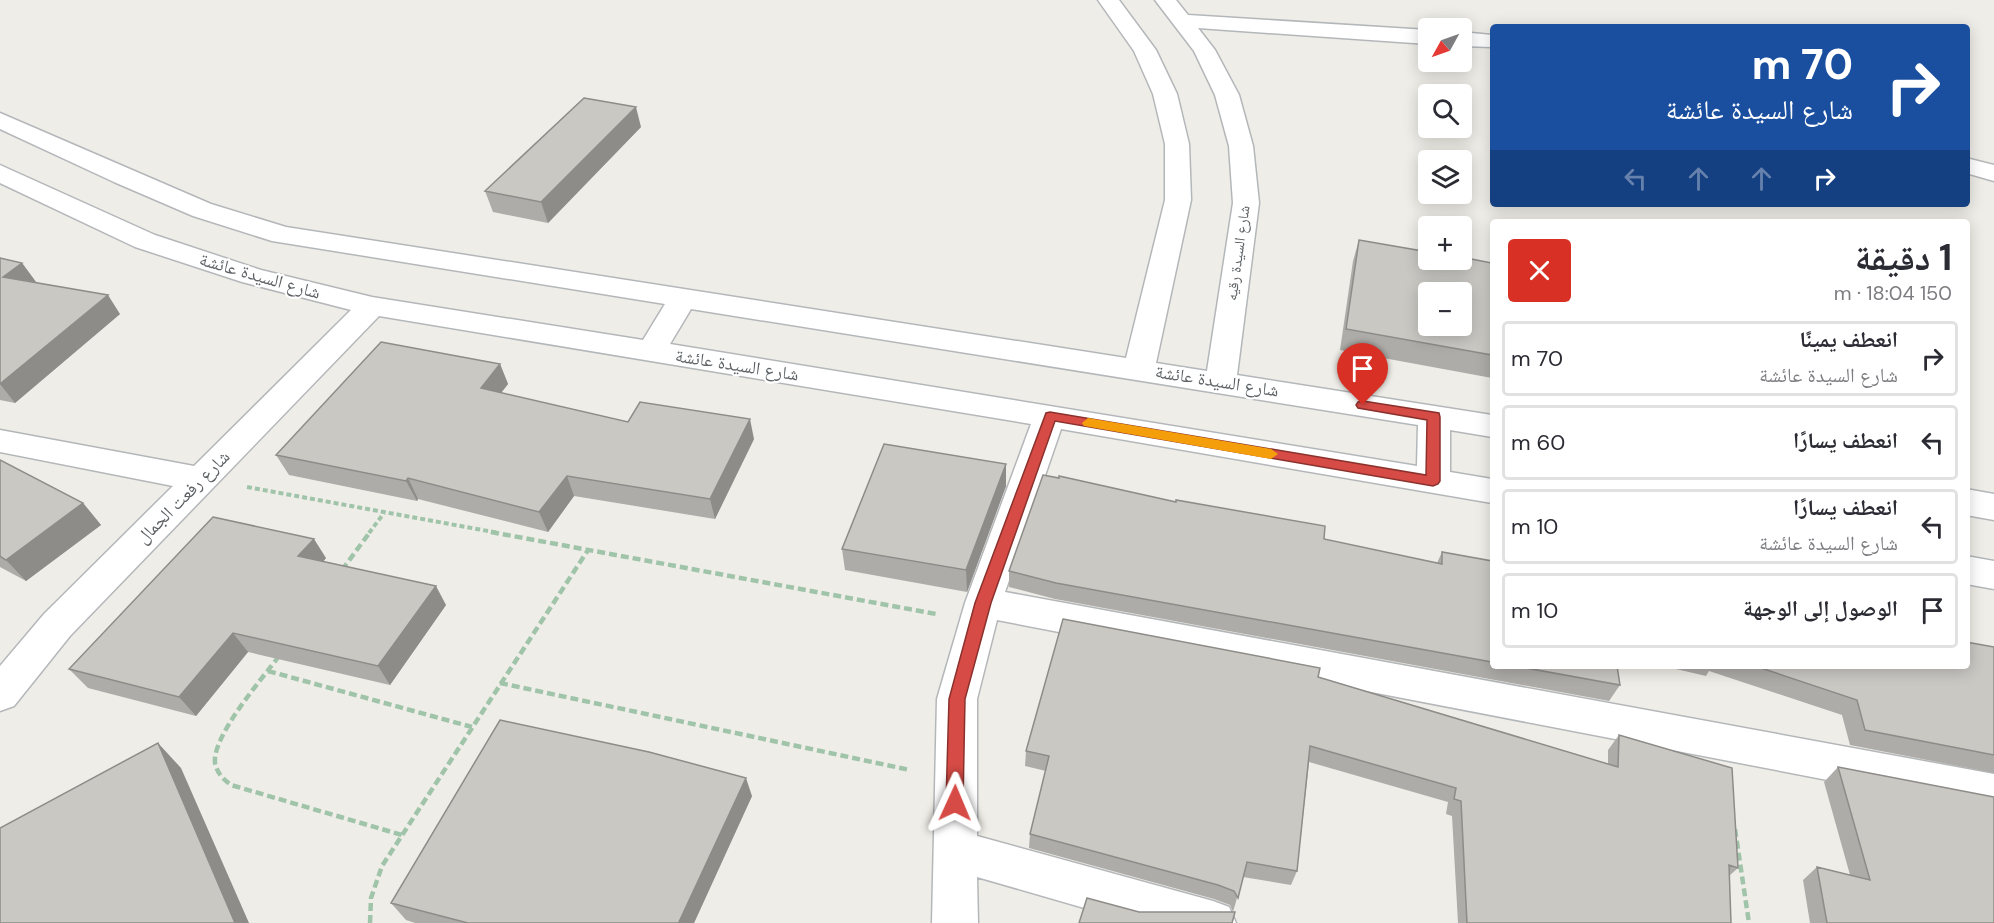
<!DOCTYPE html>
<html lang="ar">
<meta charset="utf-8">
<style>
body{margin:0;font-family:"DM Sans","Noto Naskh Arabic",sans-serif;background:#f2f2f3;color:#2b2b33;direction:rtl;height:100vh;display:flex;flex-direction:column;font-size:22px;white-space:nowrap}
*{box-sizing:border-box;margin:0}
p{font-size:20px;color:#7c7c81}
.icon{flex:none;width:33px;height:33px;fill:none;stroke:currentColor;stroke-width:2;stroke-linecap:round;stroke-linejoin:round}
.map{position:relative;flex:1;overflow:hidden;direction:ltr}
.details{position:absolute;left:1490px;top:219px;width:480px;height:450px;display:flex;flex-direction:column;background:#fff;border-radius:6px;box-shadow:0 3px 15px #0003;direction:rtl}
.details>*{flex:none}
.top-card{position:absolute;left:1490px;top:24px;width:480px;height:183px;border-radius:6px;box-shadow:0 3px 15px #0003;direction:rtl;background:#1a4fa0;color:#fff;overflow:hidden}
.needle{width:39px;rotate:230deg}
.tools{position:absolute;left:1418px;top:18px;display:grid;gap:12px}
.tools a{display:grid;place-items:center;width:54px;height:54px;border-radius:6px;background:#fff;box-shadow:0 3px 15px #0003;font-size:30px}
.pin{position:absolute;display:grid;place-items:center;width:51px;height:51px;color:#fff;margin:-62px -26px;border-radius:50% 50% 50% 0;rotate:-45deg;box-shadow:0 0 6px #0007}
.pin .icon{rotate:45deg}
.me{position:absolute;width:66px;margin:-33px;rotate:1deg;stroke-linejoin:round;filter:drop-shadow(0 0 4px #0008)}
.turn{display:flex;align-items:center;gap:21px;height:126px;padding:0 18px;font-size:27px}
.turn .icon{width:78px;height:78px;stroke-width:2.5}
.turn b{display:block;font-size:42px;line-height:51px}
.lanes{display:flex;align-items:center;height:57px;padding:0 18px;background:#0003;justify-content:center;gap:30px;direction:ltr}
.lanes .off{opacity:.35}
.round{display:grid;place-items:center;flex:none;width:63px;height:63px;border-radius:6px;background:#f2f2f3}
.overview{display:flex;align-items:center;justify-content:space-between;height:102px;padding:0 18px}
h1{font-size:36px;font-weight:700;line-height:45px}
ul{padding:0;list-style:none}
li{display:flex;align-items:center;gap:18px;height:75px;margin:0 12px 9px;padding:0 6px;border:3px solid #e1e1e2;border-radius:6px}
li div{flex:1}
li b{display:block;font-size:22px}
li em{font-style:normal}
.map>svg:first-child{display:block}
</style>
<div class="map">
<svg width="1994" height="923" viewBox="0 0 1994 923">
<rect width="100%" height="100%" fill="#efede7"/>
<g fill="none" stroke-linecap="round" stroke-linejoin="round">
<defs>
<path id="minor" d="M 1098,0 L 1119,0 L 1156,50 L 1177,94 L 1189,144 L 1191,200 L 1156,363 L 1207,371 L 1233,203 L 1229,146 L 1215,95 L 1194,51 L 1155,0 L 1176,0 L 1188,15 L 1428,30 L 1428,44 L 1198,28 L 1215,50 L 1239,95 L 1253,146 L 1259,203 L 1237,375 L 1492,415 L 1492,437 L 1450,430 L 1450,472 L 1492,479 L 1492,503 L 1061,429 L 1005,592 L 1994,774 L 1994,812 L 997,620 L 977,699 L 977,836 L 1213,901 L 1229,907 L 1236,923 L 1136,923 L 977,877 L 978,923 L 932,923 L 937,699 L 965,603 L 1031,424 L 379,316 L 70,636 L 14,706 L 0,711 L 0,666 L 44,614 L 173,486 L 0,452 L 0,430 L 194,466 L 351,310 L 242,282 L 135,247 L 0,183 L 0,165 L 155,235 L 261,270 L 372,297 L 643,340 L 665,304 L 272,241 L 193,216 L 114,182 L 0,129 L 0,113 L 211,204 L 286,227 L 1126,358 L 1165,200 L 1165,144 L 1153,94 L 1134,51 ZM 691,309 L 1418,425 L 1417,466 L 670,344 Z
M 1461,32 L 1492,35 L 1492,47 L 1461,46 Z
M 1966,158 L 1994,165 L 1994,181 L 1966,173 Z
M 1966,489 L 1994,494 L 1994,520 L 1966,515 Z
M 1966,556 L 1994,561 L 1994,589 L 1966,584 Z"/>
</defs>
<use href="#minor" stroke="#b4b7ba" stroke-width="3"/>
<path stroke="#a0c4a9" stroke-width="4" stroke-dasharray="5 3" stroke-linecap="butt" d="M 247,487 L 499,533
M 369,533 L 384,513"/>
<path stroke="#a0c4a9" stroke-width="4.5" stroke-dasharray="8 4" stroke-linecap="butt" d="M 491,532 L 936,614
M 342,570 L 370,532
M 279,656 C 262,679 212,736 215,763 C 217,773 223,779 231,785 L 402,835
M 268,671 L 472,727
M 500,683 L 910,770
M 1735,829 L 1749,923
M 370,923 L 371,898 L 382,866 L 588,550"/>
<use href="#minor" fill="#fff" fill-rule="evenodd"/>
</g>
<path fill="#aeaca8" d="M 641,127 L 548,223 L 493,212 L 485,191 Z
M 1359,240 L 1492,263 L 1492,378 L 1340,350 L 1353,261 Z
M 0,258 L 22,263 L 36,282 L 120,314 L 15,403 L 0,400 Z
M 500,364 L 508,384 L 501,393 L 628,422 L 754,439 L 715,519 L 574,496 L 548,532 L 418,499 L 417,501 L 289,475 L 276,455 Z
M 0,460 L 83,503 L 101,525 L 26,581 L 0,567 Z
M 1006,464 L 1006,486 L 967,592 L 845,570 L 842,549 Z
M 1442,552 L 1492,561 L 1492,666 L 1617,666 L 1620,685 L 1609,701 L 1055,599 L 1009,587 L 1009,571 L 1437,563 Z
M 326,558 L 323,562 L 446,605 L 390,685 L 248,652 L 196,716 L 88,688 L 69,669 Z
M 1994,647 L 1994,773 L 1850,745 L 1842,715 L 1709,671 L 1706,676 L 1663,666 L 1966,666 Z
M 1318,677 L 1608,764 L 1608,750 L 1619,735 L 1738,868 L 1729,876 L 1731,923 L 1458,923 L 1452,816 L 1446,814 L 1448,802 L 1309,762 L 1297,871 L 1291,885 L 1243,877 L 1233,912 L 1230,905 L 1214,899 L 1029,848 L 1030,834 L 1046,771 L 1025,766 L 1026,751 Z
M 1838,767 L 1994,923 L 1810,923 L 1803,880 L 1817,867 L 1850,875 L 1824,782 Z
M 752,796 L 694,923 L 415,923 L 406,920 L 391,903 Z"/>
<path fill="#8d8c88" d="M 636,107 L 641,127 L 548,223 L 541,202 Z
M 22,263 L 36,282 L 3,277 Z
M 108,295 L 120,314 L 15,403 L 0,384 Z
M 500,364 L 508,384 L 489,408 L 481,388 Z
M 750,419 L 754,439 L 715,519 L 710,499 Z
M 1006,464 L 1006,486 L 967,592 L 966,570 Z
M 567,476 L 574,496 L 548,532 L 539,512 Z
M 408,478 L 418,499 L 417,501 L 406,481 Z
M 83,503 L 101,525 L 26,581 L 6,560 Z
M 314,539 L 326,558 L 311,576 L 298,556 Z
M 436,586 L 446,605 L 390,685 L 378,666 Z
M 233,633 L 248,652 L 196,716 L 179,697 Z
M 158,743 L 181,768 L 249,923 L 235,923 Z
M 746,778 L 752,796 L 694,923 L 680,923 L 679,922 Z"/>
<path fill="#cac8c3" stroke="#8d8c88" stroke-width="1.5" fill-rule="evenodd" d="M 584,98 L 636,107 L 541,202 L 485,191 Z
M 1359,240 L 1428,252 L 1428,260 L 1461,260 L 1461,257 L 1492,263 L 1492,355 L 1346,329 ZM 1428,292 L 1461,292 L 1461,326 L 1428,326 Z
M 0,258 L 22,263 L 3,277 L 108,295 L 0,384 Z
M 381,342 L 500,364 L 481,388 L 628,422 L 640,402 L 750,419 L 710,499 L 567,476 L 539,512 L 408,478 L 406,481 L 276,455 Z
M 884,444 L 1006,464 L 966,570 L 842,549 Z
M 0,460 L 83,503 L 6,560 L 0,556 Z
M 1043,475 L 1059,478 L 1059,476 L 1176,502 L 1176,500 L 1325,526 L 1324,539 L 1442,564 L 1442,552 L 1492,561 L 1492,662 L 1056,583 L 1009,571 Z
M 213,517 L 314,539 L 298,556 L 436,586 L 378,666 L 233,633 L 179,697 L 69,669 Z
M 1063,619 L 1320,668 L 1318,677 L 1618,767 L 1619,735 L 1732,768 L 1738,868 L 1729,865 L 1731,923 L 1467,923 L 1461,801 L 1454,799 L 1456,788 L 1310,746 L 1297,871 L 1247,862 L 1238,898 L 1234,891 L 1218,885 L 1030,834 L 1049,756 L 1026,751 Z
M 1966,642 L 1994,647 L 1994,755 L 1865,730 L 1857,700 L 1755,666 L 1966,666 Z
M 1515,666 L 1617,666 L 1620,685 Z
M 500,720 L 649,752 L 746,778 L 679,922 L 684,923 L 468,923 L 391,903 Z
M 158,743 L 235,923 L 0,923 L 0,828 Z
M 1838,767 L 1994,797 L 1994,923 L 1827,923 L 1817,867 L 1870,880 Z
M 1087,898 L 1139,912 L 1235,912 L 1232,923 L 1079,923 Z"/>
<path fill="#d64b45" stroke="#8b312d" stroke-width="1.5" d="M 1363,401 L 1439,413 L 1440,417 L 1440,481 L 1438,484 L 1433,486 L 1055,421 L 991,603 L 965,699 L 963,803 L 961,809 L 955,811 L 949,809 L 946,803 L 949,699 L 975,603 L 1046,413 L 1050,412 L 1426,475 L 1427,420 L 1358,408 L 1356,405 L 1358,402 Z"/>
<path fill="#f59e0b" d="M 1088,418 L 1271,449 L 1278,454 L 1271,459 L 1084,426 L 1082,423 Z"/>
<g text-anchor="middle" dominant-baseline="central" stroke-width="4.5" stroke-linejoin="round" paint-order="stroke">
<g font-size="15" fill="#5e6265" stroke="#fff">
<text transform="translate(1238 253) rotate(-82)">شارع السيدة رقيه</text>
</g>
<g font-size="18" fill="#5e6265" stroke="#fff">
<text transform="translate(260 276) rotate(16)">شارع السيدة عائشة</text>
<text transform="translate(737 365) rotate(9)">شارع السيدة عائشة</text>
<text transform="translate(1217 381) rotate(9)">شارع السيدة عائشة</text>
<text transform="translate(183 497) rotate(-45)">شارع رفعت الجمال</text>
</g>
</g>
</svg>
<div class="tools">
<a><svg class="needle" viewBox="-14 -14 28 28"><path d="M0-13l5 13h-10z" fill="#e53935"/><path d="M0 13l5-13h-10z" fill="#7c7c81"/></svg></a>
<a><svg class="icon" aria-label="search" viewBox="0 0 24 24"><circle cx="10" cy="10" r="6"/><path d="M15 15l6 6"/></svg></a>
<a><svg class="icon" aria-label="layers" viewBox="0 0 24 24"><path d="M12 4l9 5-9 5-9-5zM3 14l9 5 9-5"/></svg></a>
<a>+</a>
<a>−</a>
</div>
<div class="pin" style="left:1363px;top:405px;background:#d93025"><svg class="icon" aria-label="arrive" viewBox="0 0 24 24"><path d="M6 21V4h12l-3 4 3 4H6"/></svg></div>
<svg class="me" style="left:955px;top:803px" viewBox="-20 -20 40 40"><path d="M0-17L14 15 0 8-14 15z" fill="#d64b45" stroke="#fff" stroke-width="4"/></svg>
<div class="top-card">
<div class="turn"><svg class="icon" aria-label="right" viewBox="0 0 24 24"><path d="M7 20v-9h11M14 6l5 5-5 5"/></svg><div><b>70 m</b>شارع السيدة عائشة</div></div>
<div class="lanes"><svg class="icon off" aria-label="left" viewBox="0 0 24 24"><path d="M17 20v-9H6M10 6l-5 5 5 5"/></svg><svg class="icon off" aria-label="ahead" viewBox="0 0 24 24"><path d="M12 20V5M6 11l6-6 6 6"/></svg><svg class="icon off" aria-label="ahead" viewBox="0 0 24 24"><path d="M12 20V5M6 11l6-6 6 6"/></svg><svg class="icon" aria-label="right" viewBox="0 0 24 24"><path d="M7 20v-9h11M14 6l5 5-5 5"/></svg></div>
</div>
<section class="details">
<div class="overview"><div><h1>1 دقيقة</h1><p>150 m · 18:04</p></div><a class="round" style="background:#d93025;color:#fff"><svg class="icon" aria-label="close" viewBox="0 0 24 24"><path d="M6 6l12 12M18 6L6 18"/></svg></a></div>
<ul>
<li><svg class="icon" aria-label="right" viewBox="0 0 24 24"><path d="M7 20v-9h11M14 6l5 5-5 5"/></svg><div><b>انعطف يمينًا</b><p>شارع السيدة عائشة</p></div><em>70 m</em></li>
<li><svg class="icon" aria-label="left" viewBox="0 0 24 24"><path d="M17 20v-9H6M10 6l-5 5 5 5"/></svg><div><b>انعطف يسارًا</b></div><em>60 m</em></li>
<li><svg class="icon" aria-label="left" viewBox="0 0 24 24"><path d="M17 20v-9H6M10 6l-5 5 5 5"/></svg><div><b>انعطف يسارًا</b><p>شارع السيدة عائشة</p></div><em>10 m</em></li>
<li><svg class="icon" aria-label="arrive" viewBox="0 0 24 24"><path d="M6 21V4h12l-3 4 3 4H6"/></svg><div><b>الوصول إلى الوجهة</b></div><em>10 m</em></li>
</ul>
</section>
</div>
